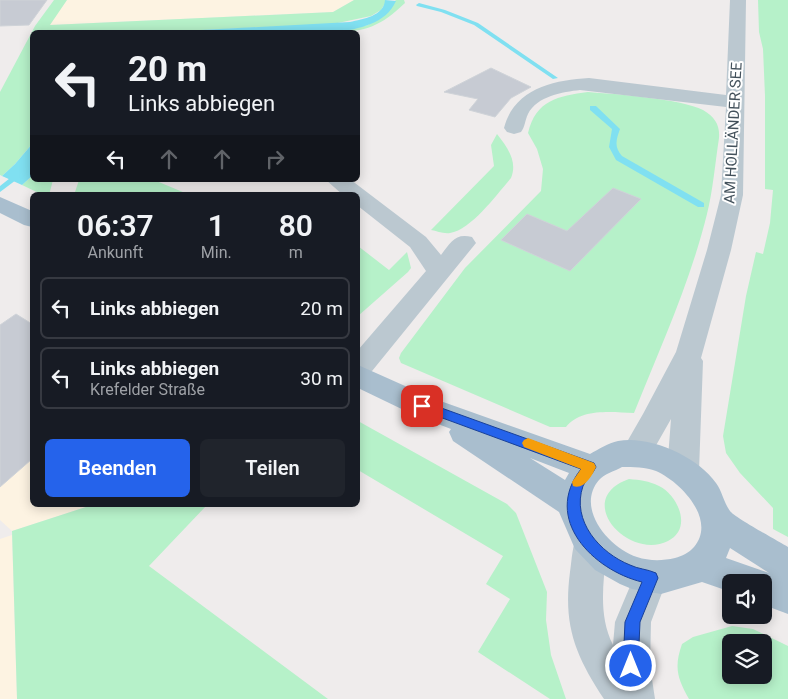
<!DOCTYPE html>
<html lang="de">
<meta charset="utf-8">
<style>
body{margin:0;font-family:Roboto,sans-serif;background:#20242c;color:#f1f3f6;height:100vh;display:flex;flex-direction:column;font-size:19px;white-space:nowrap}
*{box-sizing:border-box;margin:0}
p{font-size:16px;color:#9ea1a6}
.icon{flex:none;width:28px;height:28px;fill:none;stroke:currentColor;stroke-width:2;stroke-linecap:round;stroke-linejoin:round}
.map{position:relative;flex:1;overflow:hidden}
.drawer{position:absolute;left:30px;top:192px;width:330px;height:315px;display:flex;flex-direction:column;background:#171b24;border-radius:8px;box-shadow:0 2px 12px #0003}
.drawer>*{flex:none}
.hud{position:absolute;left:30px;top:30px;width:330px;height:152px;border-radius:8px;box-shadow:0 2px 12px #0003;background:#171b24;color:#f1f3f6;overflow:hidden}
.fabs{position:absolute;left:722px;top:574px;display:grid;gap:10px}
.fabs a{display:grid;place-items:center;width:50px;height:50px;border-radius:8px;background:#171b24;box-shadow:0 2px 12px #0003;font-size:25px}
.pin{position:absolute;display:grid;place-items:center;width:42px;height:42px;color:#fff;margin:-21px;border-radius:10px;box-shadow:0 2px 8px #0006}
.me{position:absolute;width:55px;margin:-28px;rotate:0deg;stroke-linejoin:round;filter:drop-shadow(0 0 4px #0008)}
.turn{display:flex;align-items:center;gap:18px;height:105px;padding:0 15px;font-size:22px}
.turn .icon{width:65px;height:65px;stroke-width:2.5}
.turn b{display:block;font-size:35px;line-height:42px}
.lanes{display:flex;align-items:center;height:48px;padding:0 15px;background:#0003;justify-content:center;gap:25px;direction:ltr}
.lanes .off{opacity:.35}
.eta{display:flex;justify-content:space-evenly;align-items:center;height:85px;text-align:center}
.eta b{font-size:30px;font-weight:600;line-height:35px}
.action{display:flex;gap:10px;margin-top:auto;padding:10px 15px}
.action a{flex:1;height:58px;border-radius:8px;background:#2563eb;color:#fff;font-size:20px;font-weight:600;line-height:58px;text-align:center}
.action a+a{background:#20242c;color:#f1f3f6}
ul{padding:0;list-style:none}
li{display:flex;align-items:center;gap:15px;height:62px;margin:0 10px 8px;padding:0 5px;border:2px solid #363941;border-radius:8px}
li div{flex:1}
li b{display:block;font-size:19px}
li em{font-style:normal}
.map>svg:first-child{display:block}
</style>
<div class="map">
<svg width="788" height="699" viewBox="0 0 788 699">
<rect width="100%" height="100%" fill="#efecec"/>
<path fill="#fdf3e2" d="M 67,0 L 354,0 L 333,12 L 49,25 Z
M 32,348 L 32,505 L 92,505 L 12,531 L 0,520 L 0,353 L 14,362 Z
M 12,535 L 17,699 L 0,699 L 0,539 Z"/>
<path fill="#b6f1c9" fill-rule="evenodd" d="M 54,0 L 67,0 L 50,25 L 333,12 L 354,0 L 385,0 L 386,2 L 381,10 L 371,16 L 333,24 L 163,32 L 32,32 L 32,144 L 15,164 L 2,176 L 0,175 L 0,92 L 35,26 Z
M 396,0 L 404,0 L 405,3 C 381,26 366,32 333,32 L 368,25 Z
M 758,0 L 788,0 L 788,537 L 773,529 L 773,508 L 740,473 L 726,453 L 723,436 L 746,296 L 756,252 L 763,254 L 770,223 L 773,190 L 765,189 L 765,96 L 763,49 L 759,32 Z
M 588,92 C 615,94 682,99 703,110 C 715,117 720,125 719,138 C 715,164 713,190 707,214 C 690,283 660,348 634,413 C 611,412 581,408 566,427 L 550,427 L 401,363 L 399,358 L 401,353 L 465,268 L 541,191 L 543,169 L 537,149 L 528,133 C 536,100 558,96 588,92 Z
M 497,134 C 507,147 518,161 511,178 C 496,195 472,229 450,233 C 443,234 437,231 431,230 L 494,166 L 491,145 Z
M 32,176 L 32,180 L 53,180 L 49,195 L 43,195 L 22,185 Z
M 79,180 L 154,180 L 190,195 L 74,195 Z
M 358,246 L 389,270 L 407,252 L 411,268 L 408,272 L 358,316 Z
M 358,421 L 507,504 L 516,513 L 547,592 L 546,620 L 551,655 L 566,699 L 550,699 L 478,652 L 510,599 L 486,584 L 503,556 L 358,470 Z
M 629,479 C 640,480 649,481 659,486 C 678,495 693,529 668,541 C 628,561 572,499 629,479 Z
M 92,505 L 207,505 L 149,566 L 328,699 L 17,699 L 12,531 Z
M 732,626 L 753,629 L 788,646 L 788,699 L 689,699 C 677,678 674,667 682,644 L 693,637 ZM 731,642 L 764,642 L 764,675 L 731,675 Z"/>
<path fill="#80e0f1" d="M 385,0 L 396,1 C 386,24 358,29 337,32 L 163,32 L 350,22 C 363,19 384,16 385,0 Z
M 32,144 L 32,176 L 22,185 L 2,176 L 15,164 Z"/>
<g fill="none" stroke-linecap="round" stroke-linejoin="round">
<path fill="#80e0f1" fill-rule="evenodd" d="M 419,3 L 445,10 L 478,23 L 558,78 L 553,79 L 474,25 L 441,12 L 417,6 L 416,5 Z
M 590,106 L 596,106 L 620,129 C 616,140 614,147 622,156 L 704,203 L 704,207 L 698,207 L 616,160 L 609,147 L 612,129 L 590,110 Z
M 29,163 L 32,163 L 32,168 L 0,192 L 0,186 Z"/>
</g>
<path fill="#c7cbd3" stroke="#cfd3d8" d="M 0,0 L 47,0 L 29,25 L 0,26 Z
M 491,68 L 531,87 L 511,98 L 495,117 L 469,110 L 478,99 L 444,92 Z
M 613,188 L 641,199 L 570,271 L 501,240 L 527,214 L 567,231 Z
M 16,314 L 32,324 L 32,459 L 0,487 L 0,325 Z"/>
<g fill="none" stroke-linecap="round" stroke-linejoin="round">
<path fill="#bbc8d0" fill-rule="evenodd" d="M 730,0 L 746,0 L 743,195 L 731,250 L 701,358 L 703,361 L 699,471 L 694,480 L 683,484 L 672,480 L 667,471 L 671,419 L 646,463 L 635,467 L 624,463 L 620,454 L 643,414 L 676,352 L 707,250 L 721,195 L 726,107 L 580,90 C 563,92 537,96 528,114 C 525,120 525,127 521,132 L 514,134 L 507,132 L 504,128 C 514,89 553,80 589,78 L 726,95 Z
M 326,180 L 351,180 L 426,237 L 441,255 C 451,242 455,233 472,237 L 476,243 L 368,376 L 358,379 L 358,350 L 426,271 L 410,247 L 358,206 L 358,195 L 343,195 Z
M 590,529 L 602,534 C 609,549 606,560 604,576 C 602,600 602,623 613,645 L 615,622 L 639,565 L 651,560 L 663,565 L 668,577 L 651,622 L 650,666 L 655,699 L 604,699 C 575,655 563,625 570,572 C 572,558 572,546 578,534 Z"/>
<path fill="#a9bece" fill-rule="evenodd" d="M 0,197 L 32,211 L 32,227 L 24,225 L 0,213 Z
M 358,365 L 432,398 L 590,454 C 599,449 608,443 618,441 C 650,435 698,457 716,483 C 722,491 724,503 730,511 C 734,517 778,541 788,547 L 788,614 L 764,605 L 764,582 L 731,582 L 731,592 L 702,582 L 661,594 L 632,589 L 620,584 L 595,570 L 575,549 L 559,512 L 453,441 L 449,432 L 451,429 L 412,414 L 358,388 ZM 530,458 L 569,473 L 565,480 ZM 622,467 C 633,467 646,467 656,471 C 681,482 717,520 694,547 C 689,553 682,556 675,558 C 662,561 649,561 637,557 C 609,548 575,508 599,480 C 604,474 615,471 622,467 ZM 730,548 L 769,573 L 726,558 Z"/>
</g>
<path fill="#2563eb" stroke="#184099" d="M 422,401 L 594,463 L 596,467 C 593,474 586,479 583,486 C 571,521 600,553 630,565 C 638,569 647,569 656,573 L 658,578 L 640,622 L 638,666 L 636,671 L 631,673 L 625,671 L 623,666 L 625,622 L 642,582 C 593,570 542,519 581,469 L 418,409 L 416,406 L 418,402 Z"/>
<path fill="#f59e0b" d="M 528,438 L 594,463 L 596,467 C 592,476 584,490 573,486 L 572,482 L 581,469 L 524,447 L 522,443 L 524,440 Z"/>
<g text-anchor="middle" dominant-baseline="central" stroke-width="4" stroke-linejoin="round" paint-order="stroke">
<g font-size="15" fill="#43515b" stroke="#fff">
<text transform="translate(733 133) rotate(-87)">AM HOLLÄNDER SEE</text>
</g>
</g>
</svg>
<div class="fabs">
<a><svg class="icon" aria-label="sound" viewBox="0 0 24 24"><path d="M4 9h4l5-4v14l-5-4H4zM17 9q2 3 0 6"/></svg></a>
<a><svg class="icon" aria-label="layers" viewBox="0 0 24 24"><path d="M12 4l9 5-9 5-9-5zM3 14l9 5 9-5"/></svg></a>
</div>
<div class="pin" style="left:422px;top:406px;background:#d93025"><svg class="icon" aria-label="arrive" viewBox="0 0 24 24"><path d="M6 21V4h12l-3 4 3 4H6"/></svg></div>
<svg class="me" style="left:631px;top:666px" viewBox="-20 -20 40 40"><circle r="17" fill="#2563eb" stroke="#fff" stroke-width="3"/><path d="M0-11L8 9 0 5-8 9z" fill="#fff"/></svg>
<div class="hud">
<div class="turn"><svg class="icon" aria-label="left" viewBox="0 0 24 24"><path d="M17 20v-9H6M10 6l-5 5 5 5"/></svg><div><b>20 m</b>Links abbiegen</div></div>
<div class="lanes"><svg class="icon" aria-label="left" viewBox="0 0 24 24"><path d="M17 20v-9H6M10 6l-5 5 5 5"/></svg><svg class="icon off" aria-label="ahead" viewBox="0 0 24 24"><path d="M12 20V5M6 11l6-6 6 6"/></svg><svg class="icon off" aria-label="ahead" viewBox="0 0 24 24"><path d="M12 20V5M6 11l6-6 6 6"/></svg><svg class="icon off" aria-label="right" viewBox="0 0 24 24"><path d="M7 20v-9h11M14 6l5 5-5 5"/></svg></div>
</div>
<section class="drawer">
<div class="eta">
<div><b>06:37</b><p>Ankunft</p></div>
<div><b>1</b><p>Min.</p></div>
<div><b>80</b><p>m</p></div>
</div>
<ul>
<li><svg class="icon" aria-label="left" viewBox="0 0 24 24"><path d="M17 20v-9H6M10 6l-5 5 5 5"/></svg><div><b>Links abbiegen</b></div><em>20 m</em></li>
<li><svg class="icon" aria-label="left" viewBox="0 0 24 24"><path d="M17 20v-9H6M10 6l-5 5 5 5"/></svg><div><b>Links abbiegen</b><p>Krefelder Straße</p></div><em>30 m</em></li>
</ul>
<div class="action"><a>Beenden</a><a>Teilen</a></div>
</section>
</div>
